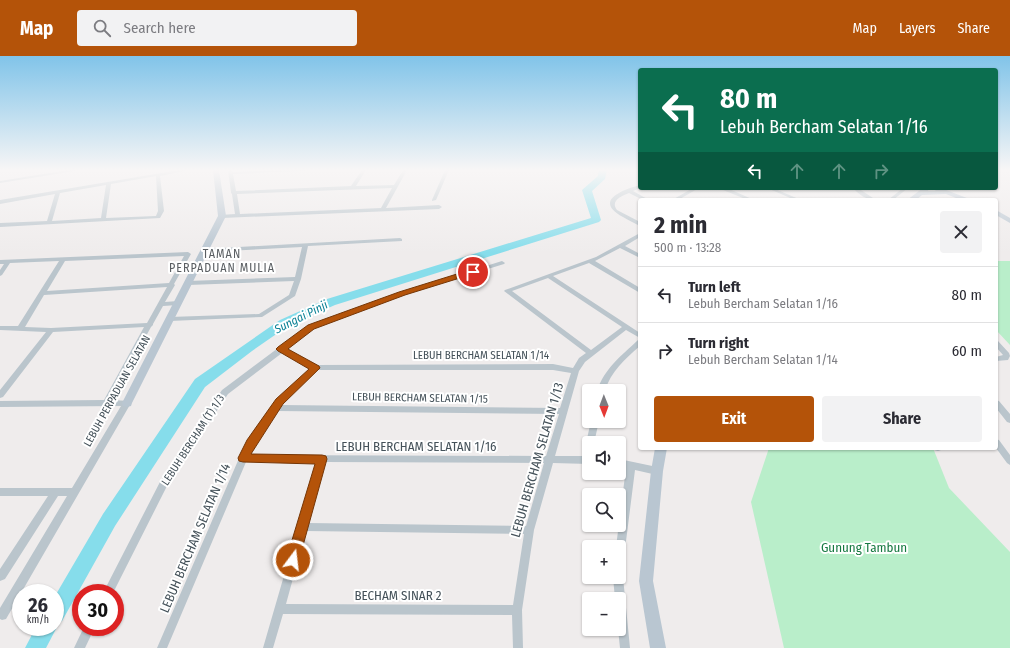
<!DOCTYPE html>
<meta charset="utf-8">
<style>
body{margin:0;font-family:"Fira Sans Condensed",sans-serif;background:#f2f2f3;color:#2b2b33;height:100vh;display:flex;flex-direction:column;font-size:15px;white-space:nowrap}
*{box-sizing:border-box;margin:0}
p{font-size:13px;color:#7c7c81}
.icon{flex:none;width:22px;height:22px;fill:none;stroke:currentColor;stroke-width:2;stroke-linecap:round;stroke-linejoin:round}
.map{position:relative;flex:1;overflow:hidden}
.drawer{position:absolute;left:638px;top:142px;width:360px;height:252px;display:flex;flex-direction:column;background:#fff;border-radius:4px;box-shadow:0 1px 3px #0004}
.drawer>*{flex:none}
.hud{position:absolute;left:638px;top:12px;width:360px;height:122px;border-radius:4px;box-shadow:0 1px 3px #0004;background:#0b6e4f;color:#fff;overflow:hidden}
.needle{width:26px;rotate:179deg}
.controls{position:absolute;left:582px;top:328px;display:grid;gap:8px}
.controls a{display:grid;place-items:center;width:44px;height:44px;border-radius:4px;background:#fff;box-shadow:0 1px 3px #0004;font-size:20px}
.speed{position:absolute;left:12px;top:528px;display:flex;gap:8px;font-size:20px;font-weight:700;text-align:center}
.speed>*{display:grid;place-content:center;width:52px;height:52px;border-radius:50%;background:#fff;box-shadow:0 1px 3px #0004;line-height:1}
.speed small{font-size:10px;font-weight:400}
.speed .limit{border:6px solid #d22;background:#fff;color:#111}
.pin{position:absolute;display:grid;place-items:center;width:34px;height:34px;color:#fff;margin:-17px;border:2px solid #fff;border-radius:50%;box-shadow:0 1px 4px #0007}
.me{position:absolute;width:44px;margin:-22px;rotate:15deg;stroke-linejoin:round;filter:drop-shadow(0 0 3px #0008)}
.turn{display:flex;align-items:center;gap:14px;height:84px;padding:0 16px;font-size:18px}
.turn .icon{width:52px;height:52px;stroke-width:2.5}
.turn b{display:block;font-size:28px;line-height:34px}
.lanes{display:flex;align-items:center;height:38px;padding:0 16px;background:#0003;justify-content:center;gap:20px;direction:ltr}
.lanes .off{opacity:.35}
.round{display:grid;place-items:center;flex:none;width:42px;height:42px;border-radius:4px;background:#f2f2f3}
.overview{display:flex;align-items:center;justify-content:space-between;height:68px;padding:0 16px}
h1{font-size:24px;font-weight:700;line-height:30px}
.cta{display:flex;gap:8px;margin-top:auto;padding:8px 16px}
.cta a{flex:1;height:46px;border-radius:4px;background:#b45309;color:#fff;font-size:16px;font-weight:700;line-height:46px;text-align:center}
.cta a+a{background:#f2f2f3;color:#2b2b33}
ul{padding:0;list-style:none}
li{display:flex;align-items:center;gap:12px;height:56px;padding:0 16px;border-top:1px solid #e1e1e2}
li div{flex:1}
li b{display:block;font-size:15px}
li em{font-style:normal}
header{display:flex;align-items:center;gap:24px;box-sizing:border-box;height:56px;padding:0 20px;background:#b45309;color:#fff}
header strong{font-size:19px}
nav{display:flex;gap:22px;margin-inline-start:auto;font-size:14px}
.search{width:280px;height:36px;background:#f2f2f3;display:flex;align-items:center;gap:10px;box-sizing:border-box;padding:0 14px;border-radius:4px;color:#7c7c81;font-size:15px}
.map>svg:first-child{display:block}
</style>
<header>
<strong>Map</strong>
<div class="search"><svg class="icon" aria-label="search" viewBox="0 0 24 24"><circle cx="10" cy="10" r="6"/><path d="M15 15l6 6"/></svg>Search here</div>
<nav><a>Map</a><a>Layers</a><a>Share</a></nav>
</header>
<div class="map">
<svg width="1010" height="592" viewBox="0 0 1010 592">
<rect width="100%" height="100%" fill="#efecec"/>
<path fill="#b9eeca" d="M 996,205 L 1010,205 L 1010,289 L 996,274 Z
M 769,392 L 933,392 L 949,432 L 1010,496 L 1010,592 L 784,592 L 751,446 Z"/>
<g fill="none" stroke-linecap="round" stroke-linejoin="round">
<path fill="#86ddeb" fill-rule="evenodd" d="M 599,114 L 607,114 L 605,123 L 592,135 L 601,164 L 599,166 L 335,249 L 288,270 L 252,295 L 205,331 L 115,470 L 62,565 L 55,568 L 57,571 L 46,592 L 25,592 L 36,571 L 55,571 L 55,540 L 103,458 L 195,323 L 280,264 L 327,243 L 591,162 L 582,134 L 598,120 Z"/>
<path fill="#bac5cc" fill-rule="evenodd" d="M 68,114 L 77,114 L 75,115 L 0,127 L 0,125 Z
M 179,114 L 187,114 L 185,115 L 160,120 L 164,155 L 160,162 L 0,171 L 0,167 L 47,165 L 55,138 L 0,148 L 0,144 ZM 156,120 L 158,155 L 156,160 L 106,162 L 111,128 ZM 106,129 L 101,162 L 52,165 L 60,137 Z
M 228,114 L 232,114 L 233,116 L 278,114 L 306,114 L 304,115 L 233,118 L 236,135 L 351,130 L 362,114 L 366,114 L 356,130 L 394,129 L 403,114 L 407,114 L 386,152 L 439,149 L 442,151 L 439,153 L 222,162 L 220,161 L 220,159 L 235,158 L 232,138 L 231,137 L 231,136 ZM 392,132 L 381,152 L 240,158 L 237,138 Z
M 445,114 L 449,114 L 436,144 L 432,145 L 432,144 Z
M 640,129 L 640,132 L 633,135 L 649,144 L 643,144 L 629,137 C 621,140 610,145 617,154 L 640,166 L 640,170 C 634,167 628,164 623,161 C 593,145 622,134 640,129 Z
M 693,132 L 699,132 L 678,144 L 672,144 Z
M 723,132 L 727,132 L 754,144 L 748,144 L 723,134 Z
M 767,132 L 773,132 L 801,144 L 795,144 Z
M 853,132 L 858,132 L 876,144 C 867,144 859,139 853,132 Z
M 903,132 L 908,132 L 893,144 L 888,144 Z
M 640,177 L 640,181 L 625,190 L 640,198 L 640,202 L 620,192 L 595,205 L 640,232 L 640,237 L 589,207 L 553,220 L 640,277 L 640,282 L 626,274 L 585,306 L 579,315 L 555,400 L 583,400 L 587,388 L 586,387 L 591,365 L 599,365 L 594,387 L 589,387 L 589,408 L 553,407 L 534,474 L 522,554 L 523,592 L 513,592 L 512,559 L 283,558 L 273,592 L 263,592 L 317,406 L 246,406 L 167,592 L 157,592 L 240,400 L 276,344 L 311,312 L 282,297 L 228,338 L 167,430 L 113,537 L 103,537 L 161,424 L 222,334 L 309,269 L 400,237 L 502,205 L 505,207 L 504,208 L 404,239 L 313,273 L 287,293 L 317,309 L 553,308 L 573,312 L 579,302 L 586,297 L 504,235 L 505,234 L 596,201 ZM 548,222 L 622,271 L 591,294 L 512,235 ZM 318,314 L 553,314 L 571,317 L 560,352 L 281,349 ZM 277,355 L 559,358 L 546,400 L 250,399 ZM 325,406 L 544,407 L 526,470 L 308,467 ZM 306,475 L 524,478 L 513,549 L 286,548 Z
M 400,182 L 402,183 L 402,185 L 308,190 L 301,223 L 295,240 L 262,261 L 170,265 L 167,263 L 170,261 L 259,258 L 289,239 L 294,225 L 188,229 L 185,227 L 188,225 L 295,221 L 302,191 L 206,196 L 204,195 L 204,193 Z
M 188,196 L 191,198 L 174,228 L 175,229 L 165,246 L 178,245 L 181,247 L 178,249 L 163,250 L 153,268 L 153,269 L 151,271 L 111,344 L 130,345 L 131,347 L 6,563 L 2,564 L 0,563 L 0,552 L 67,440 L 58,440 L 5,523 L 0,525 L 0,513 L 48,440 L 0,440 L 0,432 L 72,432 L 121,350 L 0,351 L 0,345 L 104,344 L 144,271 L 53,276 L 3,341 L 0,342 L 0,334 L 46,276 L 0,274 L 0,270 L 18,270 L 59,205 L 10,207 L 2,219 L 0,220 L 0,214 L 4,208 L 0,208 L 0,204 ZM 184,200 L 169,227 L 47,235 L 65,205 ZM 167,231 L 147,267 L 51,272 L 25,271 L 44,239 Z
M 638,284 L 640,284 L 640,290 C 625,303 611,315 605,335 L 597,335 C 604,313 621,300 638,284 Z
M 996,285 L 998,285 L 1009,297 L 1010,300 L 1008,304 L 996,305 L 996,301 L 1003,299 L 996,291 Z
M 996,344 L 999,345 L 1010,358 L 1010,367 L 1007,366 L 996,352 Z
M 996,383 L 999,384 L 1010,399 L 1010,409 L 1007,407 L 996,392 Z
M 933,392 L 942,392 L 941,394 L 938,395 L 934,394 Z
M 619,403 L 657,411 L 660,412 L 661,415 L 660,418 L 657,419 L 635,414 L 624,501 L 622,504 L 619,506 L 619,491 L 616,491 L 626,412 L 619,411 Z
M 619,516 L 622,518 L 623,521 L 630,592 L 620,592 L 618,573 L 619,573 L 619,543 L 615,543 L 613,521 L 619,521 Z
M 84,571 L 95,571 L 85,592 L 74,592 Z"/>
<path fill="#b9c6d1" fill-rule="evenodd" d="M 213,114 L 219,114 L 226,160 L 132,347 L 131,350 L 127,351 L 123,350 L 122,347 L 218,160 Z
M 923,132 L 929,132 L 928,135 L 936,135 L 932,132 L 941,132 L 972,144 L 961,144 L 946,138 L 922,139 L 916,144 L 907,144 Z
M 996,154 L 1010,162 L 1010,167 L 996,159 Z
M 655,392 L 667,392 L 663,415 L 653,525 L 666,592 L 650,592 L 639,525 L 651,415 Z"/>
</g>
<linearGradient id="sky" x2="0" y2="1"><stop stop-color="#81c4e9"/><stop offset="0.58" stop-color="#f8f6f6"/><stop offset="1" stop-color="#f8f6f6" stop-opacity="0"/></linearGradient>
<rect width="1010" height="197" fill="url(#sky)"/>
<path fill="#b45309" stroke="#753606" d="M 473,213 L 477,216 L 476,217 L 405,239 L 314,273 L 288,293 L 319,310 L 320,312 L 283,348 L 251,398 L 322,399 L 326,400 L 327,403 L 299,504 L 297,509 L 293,511 L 288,509 L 286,504 L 315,408 L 243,406 L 239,405 L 238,402 L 247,384 L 276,343 L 309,313 L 278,295 L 276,293 L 278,291 L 308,269 L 399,236 Z"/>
<g text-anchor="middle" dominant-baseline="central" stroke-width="4" stroke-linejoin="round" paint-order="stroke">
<g font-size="11" fill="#445159" stroke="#fff">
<text x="481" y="299">LEBUH BERCHAM SELATAN 1/14</text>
<text transform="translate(117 335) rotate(-61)">LEBUH PERPADUAN SELATAN</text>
<text transform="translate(420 342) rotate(1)">LEBUH BERCHAM SELATAN 1/15</text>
<text transform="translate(193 384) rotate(-57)">LEBUH BERCHAM (T) 1/3</text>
</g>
<g font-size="12" letter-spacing="1" fill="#595d61" stroke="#fff">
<text x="222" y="198">TAMAN<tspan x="222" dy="14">PERPADUAN MULIA</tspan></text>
</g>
<g font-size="12" font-style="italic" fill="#0c8296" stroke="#fff">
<text transform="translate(301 261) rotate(-27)">Sungai Pinji</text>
</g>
<g font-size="13" fill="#445159" stroke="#fff">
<text x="416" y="390">LEBUH BERCHAM SELATAN 1/16</text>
<text transform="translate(537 404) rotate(-74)">LEBUH BERCHAM SELATAN 1/13</text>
<text transform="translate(195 482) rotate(-67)">LEBUH BERCHAM SELATAN 1/14</text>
<text x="398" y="539">BECHAM SINAR 2</text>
</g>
<g font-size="13" fill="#167941" stroke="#fff">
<text x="864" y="491">Gunung Tambun</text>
</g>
</g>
</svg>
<div class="controls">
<a><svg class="needle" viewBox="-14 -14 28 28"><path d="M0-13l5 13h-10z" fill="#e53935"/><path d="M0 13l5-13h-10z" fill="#7c7c81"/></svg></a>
<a><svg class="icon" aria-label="sound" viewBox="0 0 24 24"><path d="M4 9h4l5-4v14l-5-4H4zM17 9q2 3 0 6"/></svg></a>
<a><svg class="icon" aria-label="search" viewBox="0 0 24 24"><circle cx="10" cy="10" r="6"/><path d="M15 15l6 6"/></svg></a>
<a>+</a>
<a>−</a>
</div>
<div class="speed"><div>26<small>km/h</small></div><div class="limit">30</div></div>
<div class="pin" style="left:473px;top:216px;background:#d93025"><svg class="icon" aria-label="arrive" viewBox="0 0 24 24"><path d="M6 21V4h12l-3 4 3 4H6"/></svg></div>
<svg class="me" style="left:293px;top:504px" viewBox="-20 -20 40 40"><circle r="17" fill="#b45309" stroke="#fff" stroke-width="3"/><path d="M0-11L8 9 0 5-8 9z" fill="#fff"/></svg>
<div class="hud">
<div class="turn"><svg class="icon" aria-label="left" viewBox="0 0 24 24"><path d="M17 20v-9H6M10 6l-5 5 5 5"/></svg><div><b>80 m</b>Lebuh Bercham Selatan 1/16</div></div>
<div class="lanes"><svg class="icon" aria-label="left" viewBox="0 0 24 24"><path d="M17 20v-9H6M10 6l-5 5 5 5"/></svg><svg class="icon off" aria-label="ahead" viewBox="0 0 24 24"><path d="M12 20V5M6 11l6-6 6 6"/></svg><svg class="icon off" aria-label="ahead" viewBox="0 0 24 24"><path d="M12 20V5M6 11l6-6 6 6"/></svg><svg class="icon off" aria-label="right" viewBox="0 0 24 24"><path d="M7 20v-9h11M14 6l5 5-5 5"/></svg></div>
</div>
<section class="drawer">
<div class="overview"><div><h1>2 min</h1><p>500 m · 13:28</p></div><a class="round"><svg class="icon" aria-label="close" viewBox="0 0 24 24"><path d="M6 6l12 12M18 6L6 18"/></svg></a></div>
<ul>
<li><svg class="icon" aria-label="left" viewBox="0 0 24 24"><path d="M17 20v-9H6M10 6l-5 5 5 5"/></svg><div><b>Turn left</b><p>Lebuh Bercham Selatan 1/16</p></div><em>80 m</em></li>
<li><svg class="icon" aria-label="right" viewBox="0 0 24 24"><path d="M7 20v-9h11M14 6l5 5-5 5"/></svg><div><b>Turn right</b><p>Lebuh Bercham Selatan 1/14</p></div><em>60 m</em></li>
</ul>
<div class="cta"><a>Exit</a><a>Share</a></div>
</section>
</div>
